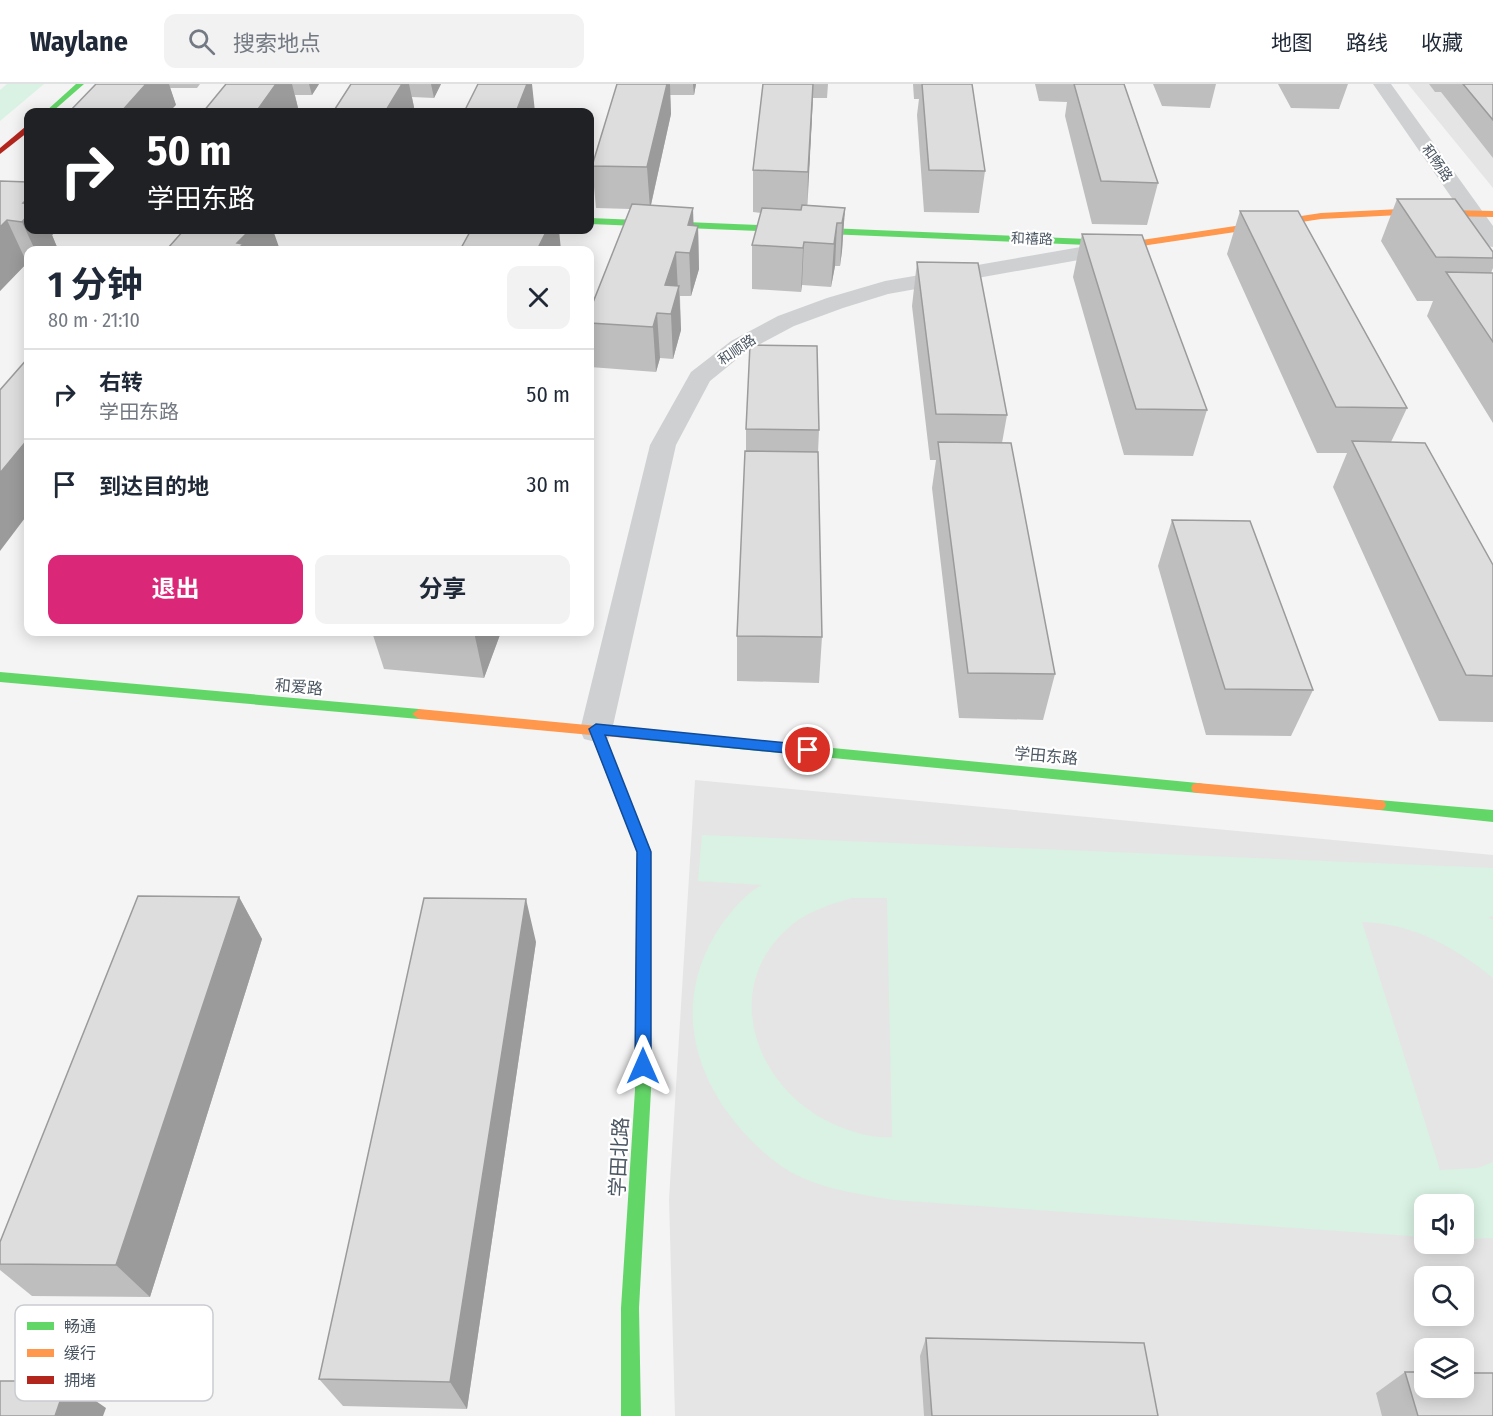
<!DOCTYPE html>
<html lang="zh">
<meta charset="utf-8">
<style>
body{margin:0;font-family:"Fira Sans Condensed","Noto Sans SC",sans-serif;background:#f2f2f3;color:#1f2937;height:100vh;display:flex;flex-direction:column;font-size:22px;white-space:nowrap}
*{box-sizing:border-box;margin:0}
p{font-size:20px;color:#747a83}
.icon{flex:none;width:33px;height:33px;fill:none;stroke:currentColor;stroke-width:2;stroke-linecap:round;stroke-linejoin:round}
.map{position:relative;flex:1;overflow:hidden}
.details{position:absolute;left:24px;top:162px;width:570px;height:390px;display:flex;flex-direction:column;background:#fff;border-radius:12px;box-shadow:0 3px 15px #0003}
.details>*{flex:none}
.guide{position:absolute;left:24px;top:24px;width:570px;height:126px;border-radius:12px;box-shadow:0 3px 15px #0003;background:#202124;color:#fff;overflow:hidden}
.tools{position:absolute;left:1414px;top:1110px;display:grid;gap:12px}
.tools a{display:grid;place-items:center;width:60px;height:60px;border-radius:12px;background:#fff;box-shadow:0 3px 15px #0003;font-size:30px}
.pin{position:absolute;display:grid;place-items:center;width:51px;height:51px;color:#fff;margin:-26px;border:3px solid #fff;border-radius:50%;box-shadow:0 2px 6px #0007}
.me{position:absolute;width:66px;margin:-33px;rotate:0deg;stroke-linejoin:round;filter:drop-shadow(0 0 4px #0008)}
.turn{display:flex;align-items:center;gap:21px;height:126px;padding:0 24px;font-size:27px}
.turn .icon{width:78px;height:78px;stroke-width:2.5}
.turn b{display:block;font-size:42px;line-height:51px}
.round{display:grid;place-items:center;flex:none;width:63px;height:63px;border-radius:12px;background:#f2f2f3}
.summary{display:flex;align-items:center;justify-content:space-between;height:102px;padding:0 24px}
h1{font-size:36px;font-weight:700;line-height:45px}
.primary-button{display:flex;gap:12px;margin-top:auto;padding:12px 24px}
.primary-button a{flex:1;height:69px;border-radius:12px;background:#db2777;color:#fff;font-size:24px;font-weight:700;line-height:69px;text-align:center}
.primary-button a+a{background:#f2f2f3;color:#1f2937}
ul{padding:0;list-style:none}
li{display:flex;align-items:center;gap:18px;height:90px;padding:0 24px;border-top:2px solid #e0e1e3}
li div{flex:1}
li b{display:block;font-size:22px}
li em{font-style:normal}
header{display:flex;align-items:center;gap:36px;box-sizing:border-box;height:84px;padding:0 30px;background:#fff;border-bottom:2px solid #e0e1e3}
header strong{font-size:28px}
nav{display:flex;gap:33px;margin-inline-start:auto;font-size:21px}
.search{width:420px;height:54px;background:#f2f2f3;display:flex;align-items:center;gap:15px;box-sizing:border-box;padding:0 21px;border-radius:12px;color:#747a83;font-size:22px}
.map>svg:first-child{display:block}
</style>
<header>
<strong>Waylane</strong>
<div class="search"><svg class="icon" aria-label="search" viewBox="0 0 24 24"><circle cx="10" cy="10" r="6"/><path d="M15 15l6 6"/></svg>搜索地点</div>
<nav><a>地图</a><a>路线</a><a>收藏</a></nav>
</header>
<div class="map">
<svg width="1493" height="1332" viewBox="0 0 1493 1332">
<rect width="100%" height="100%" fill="#f4f4f4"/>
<path fill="#e6e5e6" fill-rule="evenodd" d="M 1408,0 L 1493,0 L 1493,104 Z
M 695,696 L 1493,771 L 1493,1332 L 675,1332 L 669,1115 ZM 1425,1120 L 1464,1120 L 1464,1160 L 1425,1160 ZM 1425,1192 L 1464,1192 L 1464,1232 L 1425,1232 ZM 1425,1264 L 1464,1264 L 1464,1304 L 1425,1304 Z"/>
<path fill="#d9f2e3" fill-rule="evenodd" d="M 7,0 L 44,0 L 0,37 L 0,6 Z
M 702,751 L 1493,784 L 1493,832 L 1488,833 L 1493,836 L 1493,894 C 1455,863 1412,839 1362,838 L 1440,1086 L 1478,1084 L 1493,1078 L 1493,1154 L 1464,1155 L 1464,1120 L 1425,1120 L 1425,1153 L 894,1116 C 854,1109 810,1104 777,1079 C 705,1023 665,935 715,851 C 726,833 743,811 762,801 L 698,797 ZM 852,814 L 887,814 L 892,1053 C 872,1055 849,1047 831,1039 C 753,1002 718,899 794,839 C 811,826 832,820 852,814 Z"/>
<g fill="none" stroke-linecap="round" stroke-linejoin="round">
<path fill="#ced0d2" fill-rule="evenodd" d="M 1373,0 L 1391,0 L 1493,142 L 1493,163 L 1485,162 Z
M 1121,156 L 1129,157 L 1132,162 L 1129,167 L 888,210 L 843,224 L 794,242 L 747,267 L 710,297 L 676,361 L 612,646 L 608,655 L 596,658 L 584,655 L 580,646 L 650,361 L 691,288 L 731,257 L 778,232 L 827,214 L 885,197 Z"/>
<path fill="#63d668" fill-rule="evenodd" d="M 76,0 L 84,0 L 52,28 L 45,28 Z
M 590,134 L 1135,157 L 1139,160 L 1135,163 L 590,140 Z
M 0,588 L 419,625 L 426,630 L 419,635 L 0,598 Z
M 645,646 L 1198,699 L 1203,700 L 1205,704 L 1203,708 L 1198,709 L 645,656 L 638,651 Z
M 1379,716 L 1493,726 L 1493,738 L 1379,726 L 1374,725 L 1372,721 L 1374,717 Z
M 643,924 L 649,926 L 651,931 L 651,1006 L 639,1224 L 641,1332 L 621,1332 L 621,1224 L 635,1006 L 635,931 L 637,926 Z"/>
<path fill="#ff974d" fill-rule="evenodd" d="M 1400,125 L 1493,127 L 1493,133 L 1400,131 L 1321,135 L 1135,163 L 1131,160 L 1135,157 L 1321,129 Z
M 419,625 L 650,647 L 652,651 L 650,655 L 645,656 L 605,652 L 651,768 L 651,931 L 649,936 L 643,938 L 637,936 L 635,931 L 637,768 L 591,651 L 419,635 L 412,630 Z
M 1198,699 L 1379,716 L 1384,717 L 1386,721 L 1384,725 L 1379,726 L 1198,709 L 1193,708 L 1191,704 L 1193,700 Z"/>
<path fill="#b3261e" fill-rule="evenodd" d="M 25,43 L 28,43 L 28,48 L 0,70 L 0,64 Z"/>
</g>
<path fill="#bebebf" d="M 96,0 L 200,0 L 197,4 L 170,4 L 176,21 Z
M 226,0 L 319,0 L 312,11 L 295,11 L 298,24 Z
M 351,0 L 441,0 L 434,14 L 412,13 L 415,28 L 333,28 Z
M 617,0 L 696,0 L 694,11 L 670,11 L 671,30 L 651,121 L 694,142 L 698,142 L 699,185 L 691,212 L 680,212 L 681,246 L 673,275 L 660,274 L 656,288 L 590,283 L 590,226 L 630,125 L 596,124 L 592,82 Z
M 763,0 L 828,0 L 827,14 L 813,14 L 807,121 L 845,124 L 842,167 L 840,182 L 835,182 L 831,203 L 802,201 L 801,208 L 752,205 L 752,161 L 761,129 L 753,128 L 753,86 Z
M 913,0 L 972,0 L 985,87 L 979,129 L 924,128 L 917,31 L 919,15 L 914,15 Z
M 1035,0 L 1124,0 L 1158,99 L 1147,141 L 1092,140 L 1065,32 L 1067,18 L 1039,17 Z
M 1153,0 L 1216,0 L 1210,24 L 1162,22 Z
M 1278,0 L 1348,0 L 1339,25 L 1291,24 Z
M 1429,0 L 1493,0 L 1493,74 L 1441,8 L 1435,8 Z
M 0,97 L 28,146 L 58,146 L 52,151 L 57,163 L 54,166 L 28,166 L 28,180 L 27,179 L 0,207 Z
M 1397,115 L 1493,168 L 1493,184 L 1491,189 L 1493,189 L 1493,339 L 1427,232 L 1433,217 L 1417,217 L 1381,157 Z
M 1240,127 L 1407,324 L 1391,358 L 1493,481 L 1493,638 L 1439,637 L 1333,403 L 1347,369 L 1317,369 L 1227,170 Z
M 1082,150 L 1207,326 L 1193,372 L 1124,371 L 1073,193 Z
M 917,178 L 1007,331 L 1002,359 L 1055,590 L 1043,636 L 959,634 L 932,404 L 936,376 L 930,376 L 912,222 Z
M 746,345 L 819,346 L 818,369 L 822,553 L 819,599 L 737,597 L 737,552 L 746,367 Z
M 1172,436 L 1313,606 L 1291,652 L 1206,651 L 1158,482 Z
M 372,548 L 501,548 L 484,594 L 384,585 Z
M 239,813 L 262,855 L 150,1213 L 32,1212 L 0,1186 L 0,1158 Z
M 536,858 L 467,1325 L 343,1322 L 319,1295 Z
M 926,1254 L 1158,1332 L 924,1332 L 920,1272 Z
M 1405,1288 L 1493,1332 L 1382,1332 L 1376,1309 Z"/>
<path fill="#9b9b9b" d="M 146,0 L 169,0 L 176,21 L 169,28 L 121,28 Z
M 276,0 L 292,0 L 298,24 L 295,28 L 256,28 Z
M 309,0 L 319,0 L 312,11 Z
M 402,0 L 409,0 L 415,28 L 385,28 Z
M 431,0 L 441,0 L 434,14 Z
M 527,0 L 532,0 L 535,28 L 516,28 Z
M 667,0 L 670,0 L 671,30 L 650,125 L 647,83 Z
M 693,0 L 696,0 L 694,11 Z
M 813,0 L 812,33 L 807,130 L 808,88 Z
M 28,114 L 28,146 L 58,146 L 52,151 L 57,163 L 54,166 L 35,166 L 22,138 L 23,119 Z
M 693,124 L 694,154 L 698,142 L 699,185 L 691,212 L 688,141 Z
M 845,124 L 842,167 L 840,182 L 842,139 Z
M 7,136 L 27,179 L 0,207 L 0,143 Z
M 837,139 L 835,182 L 831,203 L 834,160 Z
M 250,146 L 273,146 L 280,166 L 237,166 L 237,159 Z
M 547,146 L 559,146 L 561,166 L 537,166 Z
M 804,158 L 802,201 L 801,208 L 803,164 Z
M 676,168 L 678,208 L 679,202 L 681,246 L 673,275 L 671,230 L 665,201 Z
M 657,229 L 660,274 L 656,288 L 653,243 Z
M 28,355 L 28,430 L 0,467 L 0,389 Z
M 474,548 L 501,548 L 484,594 Z
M 239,813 L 262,855 L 150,1213 L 116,1181 Z
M 526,815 L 536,858 L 467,1325 L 450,1298 Z
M 67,1297 L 106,1324 L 103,1332 L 55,1332 Z"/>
<path fill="#ddddde" stroke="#9b9b9b" stroke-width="1.5" d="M 96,0 L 146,0 L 121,28 L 69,28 Z
M 226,0 L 276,0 L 256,28 L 203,28 Z
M 351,0 L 402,0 L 385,28 L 333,28 Z
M 478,0 L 527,0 L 516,28 L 464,28 Z
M 617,0 L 667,0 L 647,83 L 592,82 Z
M 763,0 L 813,0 L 808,88 L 753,86 Z
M 922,0 L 972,0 L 985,87 L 929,86 Z
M 1074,0 L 1124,0 L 1158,99 L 1101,97 Z
M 1463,0 L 1493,0 L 1493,36 Z
M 0,97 L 28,98 L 28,114 L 23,119 L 28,120 L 28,131 L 22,138 L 7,136 L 0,143 Z
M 1397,115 L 1455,115 L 1493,168 L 1493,174 L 1436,173 Z
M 632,120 L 693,124 L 688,141 L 698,142 L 690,169 L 676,168 L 665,201 L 679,202 L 671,230 L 657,229 L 653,243 L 590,239 L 590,226 Z
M 802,121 L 845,124 L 842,139 L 837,139 L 834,160 L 804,158 L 803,164 L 752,161 L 762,124 L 801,126 Z
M 1240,127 L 1298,127 L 1407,324 L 1336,323 Z
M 184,146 L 250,146 L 237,159 L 243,160 L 237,166 L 155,166 L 159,163 L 168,164 Z
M 471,146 L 547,146 L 537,166 L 460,166 Z
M 1082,150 L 1142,151 L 1207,326 L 1136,325 Z
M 917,178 L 978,179 L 1007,331 L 936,330 Z
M 1446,188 L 1493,189 L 1493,258 Z
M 750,261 L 817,262 L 819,346 L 746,345 Z
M 28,274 L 28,355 L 0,389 L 0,306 Z
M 1352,357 L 1425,359 L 1493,481 L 1493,592 L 1466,591 Z
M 938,358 L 1011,359 L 1055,590 L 968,589 Z
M 745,367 L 818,368 L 822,553 L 737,552 Z
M 1172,436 L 1250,437 L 1313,606 L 1225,605 Z
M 138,812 L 239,813 L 116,1181 L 0,1180 L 0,1158 Z
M 424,814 L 526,815 L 450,1298 L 319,1295 Z
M 926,1254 L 1144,1259 L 1158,1332 L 932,1332 Z
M 1405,1288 L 1425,1288 L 1425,1304 L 1464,1304 L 1464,1289 L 1493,1289 L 1493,1332 L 1418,1332 Z
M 0,1297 L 67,1297 L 55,1332 L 0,1332 Z"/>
<path fill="#1a73e8" stroke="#114b97" stroke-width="1.5" d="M 596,640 L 808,661 L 815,666 L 808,671 L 605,651 L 651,768 L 651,982 L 649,987 L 643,990 L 637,987 L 635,982 L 637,768 L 589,645 Z"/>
<g text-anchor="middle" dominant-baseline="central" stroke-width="4.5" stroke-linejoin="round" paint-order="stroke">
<g font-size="14" fill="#4a5661" stroke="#fff">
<text transform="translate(1437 79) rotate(55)">和畅路</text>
<text transform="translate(1032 155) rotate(2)">和禧路</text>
<text transform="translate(737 266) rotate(-34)">和顺路</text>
</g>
<g font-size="16" fill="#4a5661" stroke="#fff">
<text transform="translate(299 603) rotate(5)">和爱路</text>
<text transform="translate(1046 672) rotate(5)">学田东路</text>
</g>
<g font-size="20" fill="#4a5661" stroke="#fff">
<text transform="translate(619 1073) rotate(-87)">学田北路</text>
</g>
</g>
<rect x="15" y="1221" width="198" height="96" rx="9" fill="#fff" stroke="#c9ccd0" stroke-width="1.5"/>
<rect x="27" y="1238" width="27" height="8" fill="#63d668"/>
<rect x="27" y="1265" width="27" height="8" fill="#ff974d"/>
<rect x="27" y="1292" width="27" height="8" fill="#b3261e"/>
<g font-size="16" fill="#4a5661">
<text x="64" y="1248">畅通</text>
<text x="64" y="1275">缓行</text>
<text x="64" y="1302">拥堵</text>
</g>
</svg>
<div class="tools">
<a><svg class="icon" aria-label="sound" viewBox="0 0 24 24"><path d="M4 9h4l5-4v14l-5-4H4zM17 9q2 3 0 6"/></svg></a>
<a><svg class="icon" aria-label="search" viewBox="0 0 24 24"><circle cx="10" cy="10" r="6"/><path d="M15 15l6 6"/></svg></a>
<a><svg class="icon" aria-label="layers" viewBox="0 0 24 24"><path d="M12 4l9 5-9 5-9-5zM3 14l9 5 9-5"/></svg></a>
</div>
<div class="pin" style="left:808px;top:666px;background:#d93025"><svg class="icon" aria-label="arrive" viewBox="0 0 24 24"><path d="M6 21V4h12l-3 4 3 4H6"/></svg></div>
<svg class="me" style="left:643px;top:982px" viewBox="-20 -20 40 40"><path d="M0-17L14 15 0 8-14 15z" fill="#1a73e8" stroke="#fff" stroke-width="4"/></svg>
<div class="guide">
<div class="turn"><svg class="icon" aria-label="right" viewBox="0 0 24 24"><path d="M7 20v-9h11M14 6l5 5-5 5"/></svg><div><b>50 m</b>学田东路</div></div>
</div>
<section class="details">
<div class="summary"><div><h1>1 分钟</h1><p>80 m · 21:10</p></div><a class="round"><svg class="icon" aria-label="close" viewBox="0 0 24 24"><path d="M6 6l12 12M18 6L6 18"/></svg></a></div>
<ul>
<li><svg class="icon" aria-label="right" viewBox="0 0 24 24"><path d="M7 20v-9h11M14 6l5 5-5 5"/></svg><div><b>右转</b><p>学田东路</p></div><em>50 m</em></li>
<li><svg class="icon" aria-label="arrive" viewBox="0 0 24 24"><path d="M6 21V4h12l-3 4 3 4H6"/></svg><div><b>到达目的地</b></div><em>30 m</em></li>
</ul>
<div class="primary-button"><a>退出</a><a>分享</a></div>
</section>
</div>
